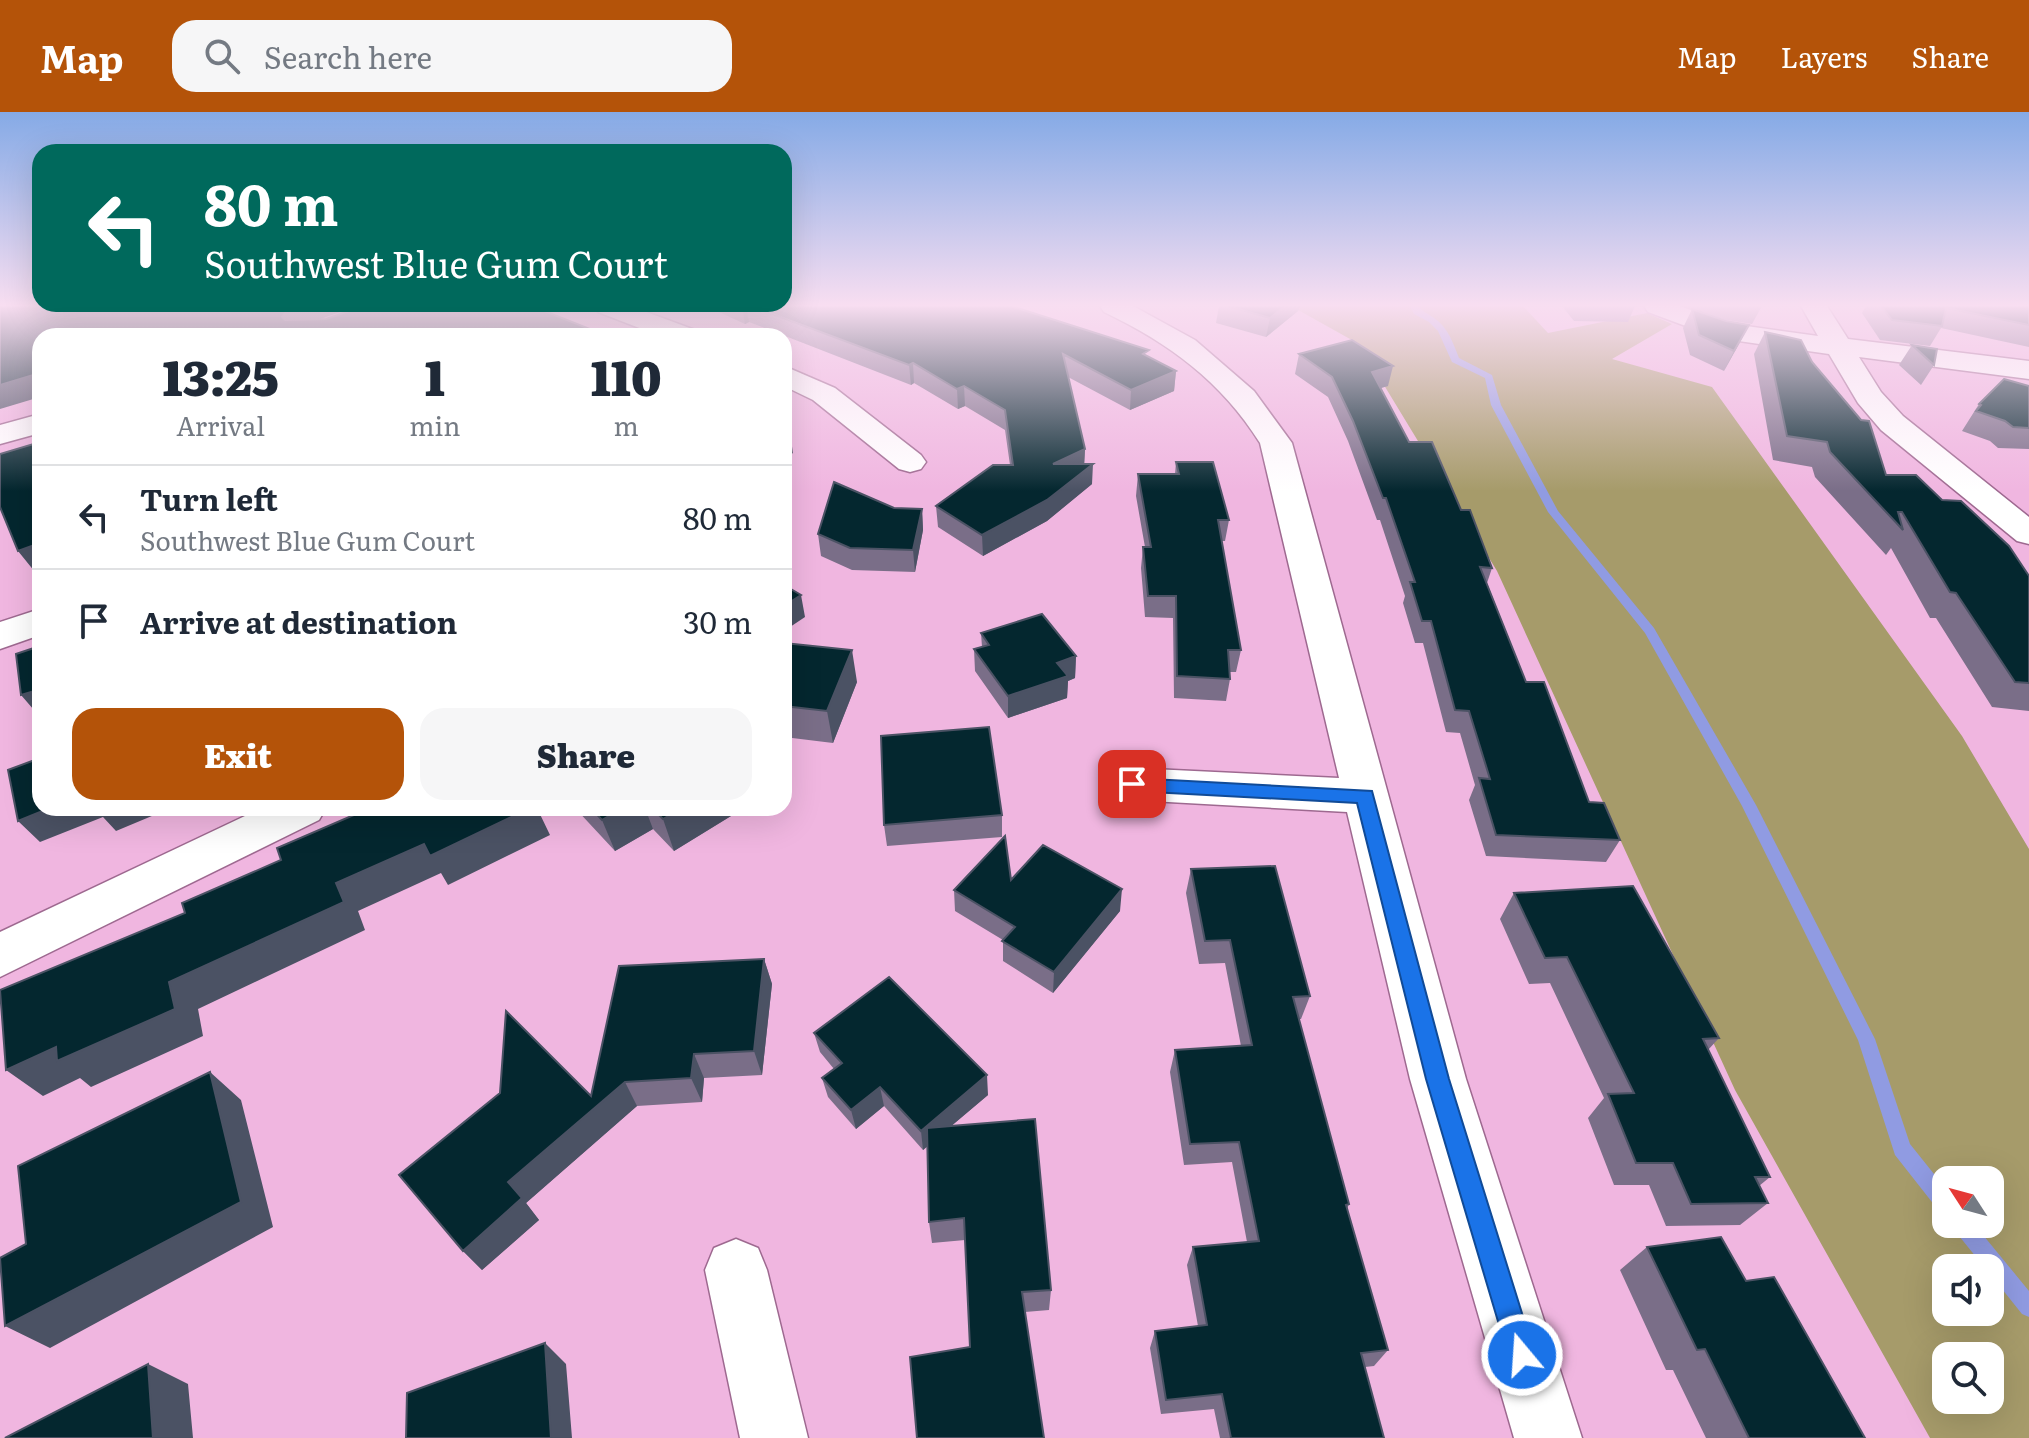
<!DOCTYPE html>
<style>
body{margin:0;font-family:Literata,serif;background:#f6f6f7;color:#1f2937;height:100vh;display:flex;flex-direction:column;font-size:30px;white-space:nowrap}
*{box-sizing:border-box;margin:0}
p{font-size:26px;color:#747a83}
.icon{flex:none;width:44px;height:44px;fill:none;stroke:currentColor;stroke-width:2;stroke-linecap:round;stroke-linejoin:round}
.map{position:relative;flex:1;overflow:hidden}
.panel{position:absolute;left:32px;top:216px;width:760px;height:488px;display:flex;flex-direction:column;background:#fff;border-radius:24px;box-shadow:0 8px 32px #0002}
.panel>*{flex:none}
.top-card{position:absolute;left:32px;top:32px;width:760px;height:168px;border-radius:24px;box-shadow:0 8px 32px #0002;background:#00695c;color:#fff;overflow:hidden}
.needle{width:52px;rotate:306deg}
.buttons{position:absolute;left:1932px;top:1054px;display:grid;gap:16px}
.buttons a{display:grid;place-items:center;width:72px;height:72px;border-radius:16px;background:#fff;box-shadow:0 8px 32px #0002;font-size:40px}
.pin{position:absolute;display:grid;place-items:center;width:68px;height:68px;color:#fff;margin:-34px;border-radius:16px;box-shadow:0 4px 12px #0006}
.me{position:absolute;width:88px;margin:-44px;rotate:342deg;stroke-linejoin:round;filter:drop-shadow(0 0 6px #0008)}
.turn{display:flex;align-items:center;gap:28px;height:168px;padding:0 40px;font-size:36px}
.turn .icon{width:104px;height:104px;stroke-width:2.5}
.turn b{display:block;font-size:56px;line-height:68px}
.eta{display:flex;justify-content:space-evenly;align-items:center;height:136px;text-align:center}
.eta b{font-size:48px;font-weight:800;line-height:56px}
.cta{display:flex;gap:16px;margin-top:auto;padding:16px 40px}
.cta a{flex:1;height:92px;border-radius:24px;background:#b45309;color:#fff;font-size:32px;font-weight:800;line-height:92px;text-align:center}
.cta a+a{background:#f6f6f7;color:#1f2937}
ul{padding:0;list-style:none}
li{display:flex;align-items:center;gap:24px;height:104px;padding:0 40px;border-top:2px solid #e0e1e3}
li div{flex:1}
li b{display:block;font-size:30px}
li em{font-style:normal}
header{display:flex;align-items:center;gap:48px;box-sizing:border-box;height:112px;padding:0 40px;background:#b45309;color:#fff}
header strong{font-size:38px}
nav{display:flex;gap:44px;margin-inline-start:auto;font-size:28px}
.search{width:560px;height:72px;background:#f6f6f7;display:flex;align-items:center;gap:20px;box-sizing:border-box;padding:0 28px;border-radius:24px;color:#747a83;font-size:30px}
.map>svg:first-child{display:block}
</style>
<header>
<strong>Map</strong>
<div class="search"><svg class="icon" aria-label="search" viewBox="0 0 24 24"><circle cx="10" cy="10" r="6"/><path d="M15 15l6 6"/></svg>Search here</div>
<nav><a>Map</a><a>Layers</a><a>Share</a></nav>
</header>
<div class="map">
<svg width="2029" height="1326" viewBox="0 0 2029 1326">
<rect width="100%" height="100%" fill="#f0b6e0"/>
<path fill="#a69b6a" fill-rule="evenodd" d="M 1291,194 L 1523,194 L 1548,221 L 1647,201 L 1672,212 L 1612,247 L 1712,275 L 1962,624 L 2029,737 L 2029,1326 L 1930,1326 L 1735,978 L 1497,459 L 1359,232 ZM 1946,1068 L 1990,1068 L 1990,1112 L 1946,1112 ZM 1946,1156 L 1990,1156 L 1990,1200 L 1946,1200 ZM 1946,1244 L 1990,1244 L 1990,1288 L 1946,1288 Z"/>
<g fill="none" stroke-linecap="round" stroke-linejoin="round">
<path fill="#909be2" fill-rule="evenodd" d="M 1410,194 L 1418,194 C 1423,200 1427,201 1434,206 C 1448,215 1453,231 1459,246 L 1492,263 L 1501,293 L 1558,399 L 1654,516 L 1756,693 L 1875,927 L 1910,1032 L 1946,1077 L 1946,1102 L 1939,1099 L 1895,1043 L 1858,928 L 1742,694 L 1645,521 L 1548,400 L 1491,293 L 1485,266 L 1452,250 L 1438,219 L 1429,210 L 1414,202 Z
M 1952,1112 L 1974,1112 L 2029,1179 L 2029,1205 L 2022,1202 L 1990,1162 L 1990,1156 L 1985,1156 L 1955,1119 Z"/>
<defs>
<path id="minor" d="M 594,194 L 630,194 L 695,218 L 699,224 L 660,224 L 598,200 Z
M 1100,194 L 1133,194 L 1195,228 L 1254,279 L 1292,331 L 1466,967 L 1582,1326 L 1514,1326 L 1410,967 L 1347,700 L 1132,688 L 1116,684 L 1110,672 L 1116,660 L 1132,656 L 1339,666 L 1260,331 C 1221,269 1169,231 1104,200 Z
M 1644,194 L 1680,194 L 1725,211 L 1818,224 L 1801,194 L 1827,194 L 1848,227 L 2029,249 L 2029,267 L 1859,245 L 1881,280 L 1903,304 L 2029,405 L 2029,432 L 2017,429 L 1881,318 L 1858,291 L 1829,242 L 1718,226 L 1648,200 Z
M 784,254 L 835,276 L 921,343 L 926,350 L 921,357 L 910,360 L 899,357 L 813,288 L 784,274 Z
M 40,302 L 40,321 L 0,332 L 0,313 Z
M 40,497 L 40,523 L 0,537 L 0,510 Z
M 262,696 L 326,696 L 319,708 L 0,865 L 0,820 Z
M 736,1127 L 758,1136 L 767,1158 L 808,1326 L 740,1326 L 705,1158 L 714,1136 Z"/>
</defs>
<use href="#minor" stroke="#9e6990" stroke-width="3"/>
<use href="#minor" fill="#fff" fill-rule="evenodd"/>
</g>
<path fill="#7a6e88" d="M 706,194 L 1011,194 L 1148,245 L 1176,259 L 1174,279 L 1130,298 L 1068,265 L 1085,337 L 1084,352 L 1092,372 L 1047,409 L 983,444 L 938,415 L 936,394 L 1010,353 L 1005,318 L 965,294 L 958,297 L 914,271 L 911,273 L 749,210 L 745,212 Z
M 1219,194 L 1300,194 L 1298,199 L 1266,225 L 1216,211 Z
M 1562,194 L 1635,194 L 1628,210 L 1574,209 Z
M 1684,194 L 1762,194 L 1752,212 L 1726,208 Z
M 1866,194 L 2029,194 L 2029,235 L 1941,216 L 1930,234 L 1880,228 L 1862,201 Z
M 1692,197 L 1726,209 L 1749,213 L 1724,259 L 1690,243 L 1683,216 Z
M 1765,220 L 1812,250 L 1886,363 L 1942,388 L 2029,464 L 2029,599 L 1992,595 L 1936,506 L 1930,506 L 1891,436 L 1886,443 L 1815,365 L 1812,355 L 1773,348 L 1754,242 Z
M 1912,233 L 1934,253 L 1921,273 L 1899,253 Z
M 1299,242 L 1388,274 L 1380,276 L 1409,330 L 1461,398 L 1492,456 L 1487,471 L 1526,570 L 1589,690 L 1620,728 L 1606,750 L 1486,744 L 1469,688 L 1475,673 L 1460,621 L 1446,620 L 1423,531 L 1415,531 L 1403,491 L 1405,484 L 1380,408 L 1377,408 L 1348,329 L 1328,285 L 1295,262 Z
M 2029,274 L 2029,337 L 1998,336 L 1990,329 L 1962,319 L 1979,292 Z
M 1176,350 L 1229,408 L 1225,429 L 1222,429 L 1241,538 L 1236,560 L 1230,560 L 1230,567 L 1226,589 L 1174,586 L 1173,506 L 1145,505 L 1141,456 L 1143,435 L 1145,435 L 1136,384 L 1138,362 L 1175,362 Z
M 894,396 L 922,397 L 923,418 L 915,460 L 852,458 L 821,444 L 818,422 Z
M 981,521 L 1076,544 L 1075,566 L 1068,569 L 1067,586 L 1008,606 L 975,559 L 974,537 L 982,535 Z
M 784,531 L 857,570 L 833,631 L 784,625 Z
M 575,696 L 728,696 L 731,704 L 674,739 L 653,717 L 615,739 Z
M 1002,703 L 1002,725 L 887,734 L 884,713 Z
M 1191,757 L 1310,884 L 1301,907 L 1299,907 L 1349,1092 L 1347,1097 L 1388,1238 L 1374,1254 L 1365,1255 L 1384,1326 L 1220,1326 L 1214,1297 L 1161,1302 L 1150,1236 L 1155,1219 L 1198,1214 L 1187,1153 L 1193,1135 L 1247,1130 L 1232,1050 L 1184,1053 L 1170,960 L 1175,938 L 1241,934 L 1225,851 L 1199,852 L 1186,781 Z
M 1011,768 L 1120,799 L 1053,881 L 1003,849 L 1003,828 L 955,799 L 954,778 Z
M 1514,781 L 1719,926 L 1708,938 L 1770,1065 L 1759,1074 L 1768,1091 L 1740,1113 L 1666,1114 L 1649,1073 L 1614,1073 L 1588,1006 L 1604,986 L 1550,871 L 1529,872 L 1500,807 Z
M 764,847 L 772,872 L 762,963 L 704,966 L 702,990 L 637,994 L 526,1091 L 539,1108 L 482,1158 L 463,1139 L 591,984 Z
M 814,921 L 988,983 L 951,1014 L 1051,1178 L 1049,1198 L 1025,1200 L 970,1235 L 965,1128 L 932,1131 L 929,1110 L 928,1034 L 923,1038 L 884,994 L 856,1017 L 828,985 L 822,966 L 834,957 L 820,940 Z
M 1647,1135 L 1746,1169 L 1865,1326 L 1706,1326 L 1673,1258 L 1666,1258 L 1620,1158 Z"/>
<path fill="#4b5264" d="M 296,194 L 357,194 L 298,215 L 282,205 L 289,196 Z
M 742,194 L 746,194 L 749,210 L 745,212 Z
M 1285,194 L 1300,194 L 1298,199 L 1266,225 L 1270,206 Z
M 1749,213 L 1739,232 L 1724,259 L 1734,239 Z
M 913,251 L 914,271 L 911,273 L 909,253 Z
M 1393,254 L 1388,274 L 1367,280 L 1372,260 Z
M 1176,259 L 1174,279 L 1130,298 L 1131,278 Z
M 40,261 L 40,285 L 0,297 L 0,273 Z
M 964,274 L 965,294 L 958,297 L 957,277 Z
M 790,321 L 793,341 L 784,347 L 784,324 Z
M 1085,337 L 1084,357 L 1053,352 Z
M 1093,352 L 1092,372 L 1047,409 L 983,444 L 982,423 Z
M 922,397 L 923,418 L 915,460 L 913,438 Z
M 40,431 L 40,458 L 35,460 L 18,439 Z
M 801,483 L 805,505 L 784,519 L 784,494 Z
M 852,538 L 857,570 L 833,631 L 827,599 Z
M 1076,544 L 1075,566 L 1068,569 L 1067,586 L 1008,606 L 1008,584 L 1057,551 Z
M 31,580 L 40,605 L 21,583 Z
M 50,696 L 171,696 L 116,719 L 103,705 L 40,730 L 18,709 Z
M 530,696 L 537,696 L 550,723 L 448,773 L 441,761 L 358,799 L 365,818 L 198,897 L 203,924 L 91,975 L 80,966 L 43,984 L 6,958 L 169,870 L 336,771 L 424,732 Z
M 622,696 L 645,696 L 653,717 L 615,739 L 602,708 Z
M 682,696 L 728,696 L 731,704 L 674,739 L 663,707 Z
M 1122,777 L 1120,799 L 1053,881 L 1054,860 Z
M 764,847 L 772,872 L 762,963 L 754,939 Z
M 694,942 L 704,966 L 702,990 L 691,966 Z
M 210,960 L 241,988 L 273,1115 L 50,1236 L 5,1214 Z
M 987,963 L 988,983 L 923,1038 L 921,1019 Z
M 625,970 L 637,994 L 526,1091 L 539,1108 L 482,1158 L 463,1139 L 508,1070 Z
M 880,975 L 884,994 L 856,1017 L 851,998 Z
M 545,1231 L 566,1252 L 572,1326 L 551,1326 Z
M 148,1252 L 188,1272 L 193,1326 L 153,1326 Z"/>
<path fill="#04272f" stroke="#4b5264" stroke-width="2" d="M 0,194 L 296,194 L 289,196 L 282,205 L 285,208 L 326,207 L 364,194 L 532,194 L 600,221 L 594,224 L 40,224 L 40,261 L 0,273 Z
M 751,194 L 1011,194 L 1149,238 L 1143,242 L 1176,259 L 1131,278 L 1063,242 L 1085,337 L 1053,352 L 1093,352 L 1047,388 L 982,423 L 936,394 L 993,353 L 1013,353 L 1005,298 L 964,274 L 957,277 L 913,251 L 909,253 Z
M 1227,194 L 1285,194 L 1270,206 Z
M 1881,194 L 2029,194 L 2029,213 L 1946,196 L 1942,214 L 1892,208 Z
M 1692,197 L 1726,209 L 1749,213 L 1734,239 L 1699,223 Z
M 1765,220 L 1801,228 L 1812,250 L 1861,308 L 1869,309 L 1886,363 L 1916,363 L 1942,388 L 1961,389 L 2009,434 L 2029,464 L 2029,571 L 2015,570 L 1956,481 L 1950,480 L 1902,400 L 1898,400 L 1903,418 L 1830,340 L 1827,330 L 1787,324 Z
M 1352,228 L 1393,254 L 1372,260 L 1409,330 L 1432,330 L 1461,398 L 1470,398 L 1492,456 L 1480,455 L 1526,570 L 1544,570 L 1589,690 L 1604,691 L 1620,728 L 1496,723 L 1479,666 L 1490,667 L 1469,599 L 1455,598 L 1431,509 L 1422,509 L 1410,470 L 1415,470 L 1386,386 L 1383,386 L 1353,309 L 1332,265 L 1299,242 Z
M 1912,233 L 1937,237 L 1934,253 Z
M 2004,267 L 2029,274 L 2029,316 L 2013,315 L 2005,309 L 1976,299 L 1981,293 L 1979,292 Z
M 40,330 L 40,431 L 18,439 L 0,395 L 0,342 Z
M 1176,350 L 1213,350 L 1229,408 L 1218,408 L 1241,538 L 1228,538 L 1230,567 L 1177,564 L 1176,484 L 1148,484 L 1143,435 L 1151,435 L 1138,362 L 1179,362 Z
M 834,370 L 894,396 L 922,397 L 913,438 L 850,436 L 818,422 Z
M 784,473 L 801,483 L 784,494 Z
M 1042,502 L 1076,544 L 1057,551 L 1068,564 L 1008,584 L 974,537 L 989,533 L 981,521 Z
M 784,531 L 852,538 L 827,599 L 784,594 Z
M 40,534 L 40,641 L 31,580 L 21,583 L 16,542 Z
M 989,615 L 1002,703 L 884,713 L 881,624 Z
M 40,646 L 40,696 L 50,696 L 18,709 L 8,658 Z
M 370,696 L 530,696 L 430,744 L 424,732 L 336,771 L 344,790 L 169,870 L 175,897 L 57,949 L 56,935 L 6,958 L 0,878 L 185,801 L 182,791 L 281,748 L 277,736 Z
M 591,696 L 622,696 L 602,708 Z
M 652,696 L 682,696 L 663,707 Z
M 1005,724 L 1011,768 L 1043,733 L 1122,777 L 1054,860 L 1002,829 L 1015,815 L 954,778 Z
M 1275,754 L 1310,884 L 1293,885 L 1349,1092 L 1346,1093 L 1388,1238 L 1361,1241 L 1384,1326 L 1231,1326 L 1222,1282 L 1166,1288 L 1155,1219 L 1207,1213 L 1193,1135 L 1259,1129 L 1239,1030 L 1190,1032 L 1175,938 L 1252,933 L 1230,828 L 1205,829 L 1191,757 Z
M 1633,774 L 1719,926 L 1703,927 L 1770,1065 L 1755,1065 L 1768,1091 L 1691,1092 L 1673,1051 L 1636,1051 L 1608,982 L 1634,981 L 1567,845 L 1545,846 L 1514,781 Z
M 764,847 L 754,939 L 694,942 L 691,966 L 625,970 L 508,1070 L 522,1086 L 463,1139 L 399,1063 L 500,981 L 506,899 L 591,984 L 619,854 Z
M 889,865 L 987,963 L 921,1019 L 880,975 L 851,998 L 822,966 L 842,951 L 814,921 Z
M 210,960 L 241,1090 L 5,1214 L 0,1146 L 26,1132 L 18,1054 Z
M 1035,1007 L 1051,1178 L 1022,1180 L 1044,1326 L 917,1326 L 910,1245 L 970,1235 L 964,1106 L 929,1110 L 927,1016 Z
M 1721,1125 L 1746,1169 L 1774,1165 L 1865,1326 L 1749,1326 L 1705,1237 L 1697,1238 L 1647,1135 Z
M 545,1231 L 551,1326 L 406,1326 L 407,1281 Z
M 148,1252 L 153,1326 L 5,1326 Z"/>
<linearGradient id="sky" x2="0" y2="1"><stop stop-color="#85aae6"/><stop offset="0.51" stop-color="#f8def1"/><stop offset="1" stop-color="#f8def1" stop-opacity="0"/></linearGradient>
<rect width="2029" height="379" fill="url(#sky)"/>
<path fill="#1a73e8" stroke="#114b97" stroke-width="2" d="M 1132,666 L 1372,679 L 1449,967 L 1535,1243 L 1531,1252 L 1522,1256 L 1512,1252 L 1508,1243 L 1426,967 L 1357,691 L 1132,679 L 1123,672 Z"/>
</svg>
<div class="buttons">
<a><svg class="needle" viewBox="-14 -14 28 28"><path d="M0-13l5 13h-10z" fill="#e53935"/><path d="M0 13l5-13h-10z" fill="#747a83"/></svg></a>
<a><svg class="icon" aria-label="sound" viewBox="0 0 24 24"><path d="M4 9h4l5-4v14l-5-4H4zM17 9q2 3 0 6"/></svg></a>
<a><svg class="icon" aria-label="search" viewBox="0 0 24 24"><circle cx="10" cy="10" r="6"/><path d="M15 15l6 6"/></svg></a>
</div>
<div class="pin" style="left:1132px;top:672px;background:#d93025"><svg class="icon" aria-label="arrive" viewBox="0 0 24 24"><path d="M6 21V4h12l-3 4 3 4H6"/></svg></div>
<svg class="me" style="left:1522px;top:1243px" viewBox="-20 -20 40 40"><circle r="17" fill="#1a73e8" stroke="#fff" stroke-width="3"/><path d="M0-11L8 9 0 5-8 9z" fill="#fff"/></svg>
<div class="top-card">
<div class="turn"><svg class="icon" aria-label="left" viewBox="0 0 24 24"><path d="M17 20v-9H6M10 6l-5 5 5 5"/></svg><div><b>80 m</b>Southwest Blue Gum Court</div></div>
</div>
<section class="panel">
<div class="eta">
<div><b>13:25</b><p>Arrival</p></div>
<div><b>1</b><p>min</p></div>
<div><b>110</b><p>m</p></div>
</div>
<ul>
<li><svg class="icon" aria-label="left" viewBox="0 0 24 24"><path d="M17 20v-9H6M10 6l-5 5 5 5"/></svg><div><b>Turn left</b><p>Southwest Blue Gum Court</p></div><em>80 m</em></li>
<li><svg class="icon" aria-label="arrive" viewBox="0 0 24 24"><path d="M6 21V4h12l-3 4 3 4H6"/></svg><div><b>Arrive at destination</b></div><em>30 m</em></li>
</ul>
<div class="cta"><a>Exit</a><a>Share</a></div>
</section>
</div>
